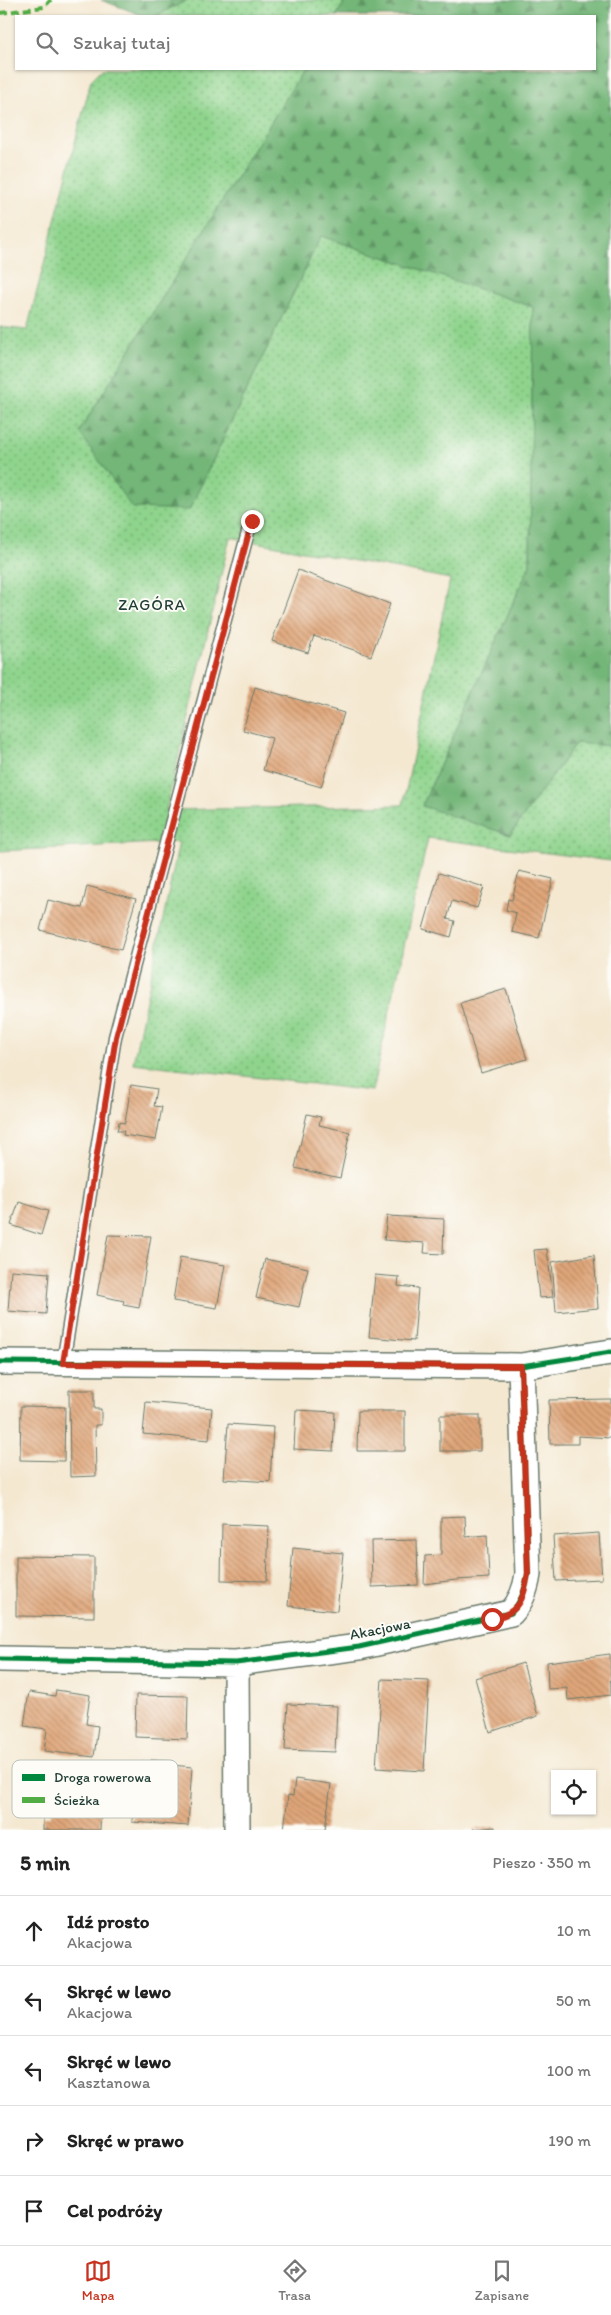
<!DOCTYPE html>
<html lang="pl">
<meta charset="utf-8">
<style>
body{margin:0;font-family:Itim,sans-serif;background:#f6f6f6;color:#222}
.controls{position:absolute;right:15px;bottom:15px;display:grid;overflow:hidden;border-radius:0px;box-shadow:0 1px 4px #0004}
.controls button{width:45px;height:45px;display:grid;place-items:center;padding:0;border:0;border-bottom:1px solid #e0e0e0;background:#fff;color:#222;font:25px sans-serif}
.stop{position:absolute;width:15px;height:15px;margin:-11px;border:4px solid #c8321e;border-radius:50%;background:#fff}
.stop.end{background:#c8321e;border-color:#fff;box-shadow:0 1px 5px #0008}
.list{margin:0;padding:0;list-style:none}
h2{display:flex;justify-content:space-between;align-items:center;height:65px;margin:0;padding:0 20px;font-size:21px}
h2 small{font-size:16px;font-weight:400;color:#767676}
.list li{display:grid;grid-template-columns:32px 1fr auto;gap:15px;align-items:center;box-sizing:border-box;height:70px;padding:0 20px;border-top:1px solid #e0e0e0}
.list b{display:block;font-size:19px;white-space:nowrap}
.list p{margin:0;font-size:16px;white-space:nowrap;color:#767676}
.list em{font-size:16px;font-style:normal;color:#767676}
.icon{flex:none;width:28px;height:28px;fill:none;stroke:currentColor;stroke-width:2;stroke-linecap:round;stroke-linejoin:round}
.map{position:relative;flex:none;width:611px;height:1830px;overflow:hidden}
.search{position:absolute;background:#fff;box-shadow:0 1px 4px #0004;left:15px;right:15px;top:15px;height:55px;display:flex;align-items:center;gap:12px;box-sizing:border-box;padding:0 18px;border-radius:0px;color:#767676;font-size:19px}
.sheet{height:415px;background:#fff}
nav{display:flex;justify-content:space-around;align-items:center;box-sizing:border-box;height:70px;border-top:1px solid #e0e0e0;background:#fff;font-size:14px;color:#767676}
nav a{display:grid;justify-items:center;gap:2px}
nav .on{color:#c8321e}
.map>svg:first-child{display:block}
.grass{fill:url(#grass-dots);stroke:#578860;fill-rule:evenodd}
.forest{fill:url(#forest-firs);stroke:#497a56}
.building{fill:url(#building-back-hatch)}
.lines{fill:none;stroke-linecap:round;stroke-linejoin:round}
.lane-casing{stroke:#6a796b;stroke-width:15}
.street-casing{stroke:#6a796b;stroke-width:28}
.lane{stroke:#fff;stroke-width:12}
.street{stroke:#fff;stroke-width:25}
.quiet{stroke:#52ad45;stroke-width:4;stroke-dasharray:8 4;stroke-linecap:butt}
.cycleway-casing{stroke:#fdfcf7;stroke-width:8}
.cycleway{stroke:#00873e;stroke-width:5}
.route{stroke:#c8321e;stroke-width:6}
.labels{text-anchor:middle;stroke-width:4;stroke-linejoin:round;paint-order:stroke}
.street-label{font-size:15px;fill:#1f3d34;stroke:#fdfcf7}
.neighbourhood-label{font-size:16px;letter-spacing:1px;fill:#1f3d34;stroke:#fdfcf7}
.key{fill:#fdfcf7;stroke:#bac3bc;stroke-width:1}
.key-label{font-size:14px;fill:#1f3d34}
</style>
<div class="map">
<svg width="611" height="1830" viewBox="0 0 611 1830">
<defs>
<pattern id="grass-dots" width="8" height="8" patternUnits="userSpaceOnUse" patternTransform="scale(1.25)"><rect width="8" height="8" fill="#8fd48d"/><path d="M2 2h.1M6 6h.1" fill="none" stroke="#74ad74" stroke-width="1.8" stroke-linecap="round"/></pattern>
<pattern id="forest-firs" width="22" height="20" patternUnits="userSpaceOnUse" patternTransform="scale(1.25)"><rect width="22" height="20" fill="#73b678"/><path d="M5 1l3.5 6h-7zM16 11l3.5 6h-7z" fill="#5e9563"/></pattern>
<pattern id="building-back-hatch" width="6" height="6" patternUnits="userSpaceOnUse" patternTransform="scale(1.25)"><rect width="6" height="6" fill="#e0a679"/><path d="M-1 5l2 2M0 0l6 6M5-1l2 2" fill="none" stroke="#b58864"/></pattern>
</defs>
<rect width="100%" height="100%" fill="#fdfcf7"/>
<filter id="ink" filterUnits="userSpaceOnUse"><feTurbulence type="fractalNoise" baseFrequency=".02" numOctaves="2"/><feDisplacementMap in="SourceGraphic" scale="10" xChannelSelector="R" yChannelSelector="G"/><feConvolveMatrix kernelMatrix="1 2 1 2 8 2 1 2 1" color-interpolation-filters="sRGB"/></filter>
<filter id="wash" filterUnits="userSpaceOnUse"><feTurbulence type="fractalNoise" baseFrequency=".0096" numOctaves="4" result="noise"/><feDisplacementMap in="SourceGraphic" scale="20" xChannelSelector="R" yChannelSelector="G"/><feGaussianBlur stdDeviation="1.12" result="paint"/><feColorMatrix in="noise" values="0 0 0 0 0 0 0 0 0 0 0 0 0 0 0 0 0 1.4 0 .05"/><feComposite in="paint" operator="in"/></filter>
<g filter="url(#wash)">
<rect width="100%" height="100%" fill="#f4e8d1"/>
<path class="grass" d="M 187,0 L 346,0 L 336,16 L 156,16 Z
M 102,69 L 304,69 L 79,432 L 189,510 L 321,236 L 533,307 L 530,565 L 422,806 L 510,835 L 576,743 L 611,746 L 611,861 L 428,838 L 372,1091 L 133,1063 L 179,842 L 0,851 L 0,327 L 27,330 L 91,80 ZM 230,537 L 450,579 L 403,805 L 166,810 Z"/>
<path class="forest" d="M 101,0 L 187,0 L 156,16 L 144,16 Z
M 346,0 L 611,0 L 611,746 L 576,743 L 510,835 L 422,806 L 530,565 L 533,307 L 321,236 L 189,510 L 132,508 L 79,432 L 304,69 L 595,69 L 595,16 L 336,16 Z"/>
<g id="blocks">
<path class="building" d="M 298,570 L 390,604 L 371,656 L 314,636 L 308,653 L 272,641 Z
M 255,687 L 344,713 L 321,787 L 263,770 L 272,738 L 243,730 Z
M 519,871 L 553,879 L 539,938 L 512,932 L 516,913 L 506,910 L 508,899 L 512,900 Z
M 439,873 L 484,887 L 477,908 L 452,901 L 447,919 L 455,921 L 451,937 L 423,929 Z
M 87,886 L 136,899 L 121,950 L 40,930 L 48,900 L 82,908 Z
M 506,989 L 527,1059 L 481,1073 L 460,1003 Z
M 131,1085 L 157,1089 L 154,1106 L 162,1107 L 156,1140 L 123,1135 L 124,1131 L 117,1131 L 119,1122 L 125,1123 Z
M 307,1114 L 321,1117 L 319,1125 L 350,1132 L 340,1178 L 295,1168 Z
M 19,1202 L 48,1211 L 41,1235 L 11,1225 Z
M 387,1216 L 444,1219 L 443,1254 L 424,1253 L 425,1243 L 384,1240 Z
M 108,1235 L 151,1236 L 139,1308 L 123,1305 L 124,1301 L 97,1295 Z
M 547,1249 L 553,1297 L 539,1298 L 534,1250 Z
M 594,1255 L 598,1308 L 556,1312 L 552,1262 Z
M 180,1257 L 225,1265 L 217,1308 L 173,1301 Z
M 265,1259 L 308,1268 L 299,1307 L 256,1298 Z
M 11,1270 L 49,1273 L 46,1314 L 8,1311 Z
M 375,1275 L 399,1277 L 398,1286 L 418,1288 L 414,1341 L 369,1337 Z
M 69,1390 L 94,1390 L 94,1409 L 101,1409 L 101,1425 L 95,1425 L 96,1476 L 70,1477 Z
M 611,1399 L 611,1438 L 578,1436 L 578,1444 L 550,1444 L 549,1400 Z
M 146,1402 L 212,1408 L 209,1440 L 143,1434 Z
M 21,1406 L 65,1407 L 64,1461 L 20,1460 Z
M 296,1410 L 335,1412 L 333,1451 L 294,1449 Z
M 358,1411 L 405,1411 L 405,1451 L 357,1451 Z
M 440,1415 L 480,1415 L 480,1451 L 440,1451 Z
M 228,1424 L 273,1427 L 270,1482 L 224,1479 Z
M 465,1516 L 466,1537 L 487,1535 L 489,1578 L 456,1580 L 424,1584 L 425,1556 L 441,1555 L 441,1517 Z
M 222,1524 L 269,1526 L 267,1581 L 221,1580 Z
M 599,1533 L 602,1579 L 556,1581 L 553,1536 Z
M 417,1540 L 418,1585 L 372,1587 L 371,1541 Z
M 293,1548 L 343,1553 L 337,1611 L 288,1606 Z
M 16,1556 L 94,1557 L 94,1617 L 16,1616 Z
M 610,1654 L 611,1695 L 568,1700 L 567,1688 L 548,1689 L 547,1662 Z
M 523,1663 L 538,1716 L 490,1732 L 475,1678 Z
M 382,1679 L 429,1681 L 424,1771 L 376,1768 Z
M 56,1690 L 90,1695 L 86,1724 L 98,1726 L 94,1757 L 44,1751 L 47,1729 L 24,1726 L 29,1692 L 55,1696 Z
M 136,1695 L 188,1696 L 187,1739 L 135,1737 Z
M 288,1704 L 337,1706 L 335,1752 L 285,1750 Z
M 151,1760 L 172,1761 L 172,1765 L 192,1767 L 188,1826 L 132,1822 L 135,1763 L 150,1764 Z
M 295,1779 L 331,1784 L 325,1830 L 284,1830 L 288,1795 L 293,1796 Z
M 51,1800 L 101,1801 L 100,1830 L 43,1830 L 43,1816 L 51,1816 Z
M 495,1827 L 495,1830 L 474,1830 L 473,1829 Z"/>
</g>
</g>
<g filter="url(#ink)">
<use href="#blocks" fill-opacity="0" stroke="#6a796b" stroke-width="1"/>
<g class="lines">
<g class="lane-casing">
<path id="lane" d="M 63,1363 L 115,1037 L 251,521"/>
</g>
<g class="street-casing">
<path id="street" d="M 0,1362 L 521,1366 L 611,1352
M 0,1659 L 236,1663 L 359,1647 L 511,1613 C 521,1602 526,1589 528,1574 L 521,1366
M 236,1663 L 237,1830"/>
</g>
<use href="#lane" class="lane"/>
<use href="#street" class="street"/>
<path class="quiet" d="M 0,13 L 44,7 L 51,0"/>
<g class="cycleway-casing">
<path id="cycleway" d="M 0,1362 L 521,1366 L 611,1352
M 0,1659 L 236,1663 L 359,1647 L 511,1613 C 521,1602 526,1589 528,1574 L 521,1366"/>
</g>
<use href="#cycleway" class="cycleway"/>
</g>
</g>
<g class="lines" filter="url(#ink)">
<path class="route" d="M 252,521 L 116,1037 L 63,1363 L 521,1366 L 528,1574 C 524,1600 519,1613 492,1619"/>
</g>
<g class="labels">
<g class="street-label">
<text transform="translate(380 1629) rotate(-11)" y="5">Akacjowa</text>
</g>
<g class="neighbourhood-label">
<text x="152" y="610">ZAGÓRA</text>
</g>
</g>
<rect x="12" y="1760" width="166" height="58" rx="8" class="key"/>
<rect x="22" y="1774" width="23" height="7" fill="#00873e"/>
<rect x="22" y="1797" width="23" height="6" fill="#52ad45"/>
<g class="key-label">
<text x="54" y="1782">Droga rowerowa</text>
<text x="54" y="1805">Ścieżka</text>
</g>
</svg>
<div class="controls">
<button><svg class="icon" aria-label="locate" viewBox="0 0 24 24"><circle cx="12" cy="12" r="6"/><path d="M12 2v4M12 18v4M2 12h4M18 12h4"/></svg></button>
</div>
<div class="stop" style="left:492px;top:1619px"></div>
<div class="stop end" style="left:252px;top:521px"></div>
<div class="search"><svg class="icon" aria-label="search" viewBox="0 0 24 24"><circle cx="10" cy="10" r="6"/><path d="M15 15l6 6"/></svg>Szukaj tutaj</div>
</div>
<section class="sheet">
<h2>5 min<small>Pieszo · 350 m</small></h2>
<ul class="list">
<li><svg class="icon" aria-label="ahead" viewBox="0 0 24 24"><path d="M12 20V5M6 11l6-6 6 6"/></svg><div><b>Idź prosto</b><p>Akacjowa</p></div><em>10 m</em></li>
<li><svg class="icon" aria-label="left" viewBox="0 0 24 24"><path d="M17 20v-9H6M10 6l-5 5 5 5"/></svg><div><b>Skręć w lewo</b><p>Akacjowa</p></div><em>50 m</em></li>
<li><svg class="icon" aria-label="left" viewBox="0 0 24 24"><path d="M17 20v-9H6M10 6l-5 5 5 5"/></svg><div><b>Skręć w lewo</b><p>Kasztanowa</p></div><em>100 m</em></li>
<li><svg class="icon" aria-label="right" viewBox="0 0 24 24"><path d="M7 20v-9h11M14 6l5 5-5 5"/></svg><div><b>Skręć w prawo</b></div><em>190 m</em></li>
<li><svg class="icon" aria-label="arrive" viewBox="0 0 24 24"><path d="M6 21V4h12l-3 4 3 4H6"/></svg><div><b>Cel podróży</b></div></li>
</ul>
</section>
<nav>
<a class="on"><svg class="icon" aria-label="map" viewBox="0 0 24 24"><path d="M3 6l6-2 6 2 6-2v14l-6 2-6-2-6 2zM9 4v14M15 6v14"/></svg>Mapa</a>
<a><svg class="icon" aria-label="directions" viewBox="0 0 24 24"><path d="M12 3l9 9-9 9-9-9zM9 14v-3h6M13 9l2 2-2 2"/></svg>Trasa</a>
<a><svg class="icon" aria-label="saved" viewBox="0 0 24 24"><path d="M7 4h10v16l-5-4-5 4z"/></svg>Zapisane</a>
</nav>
